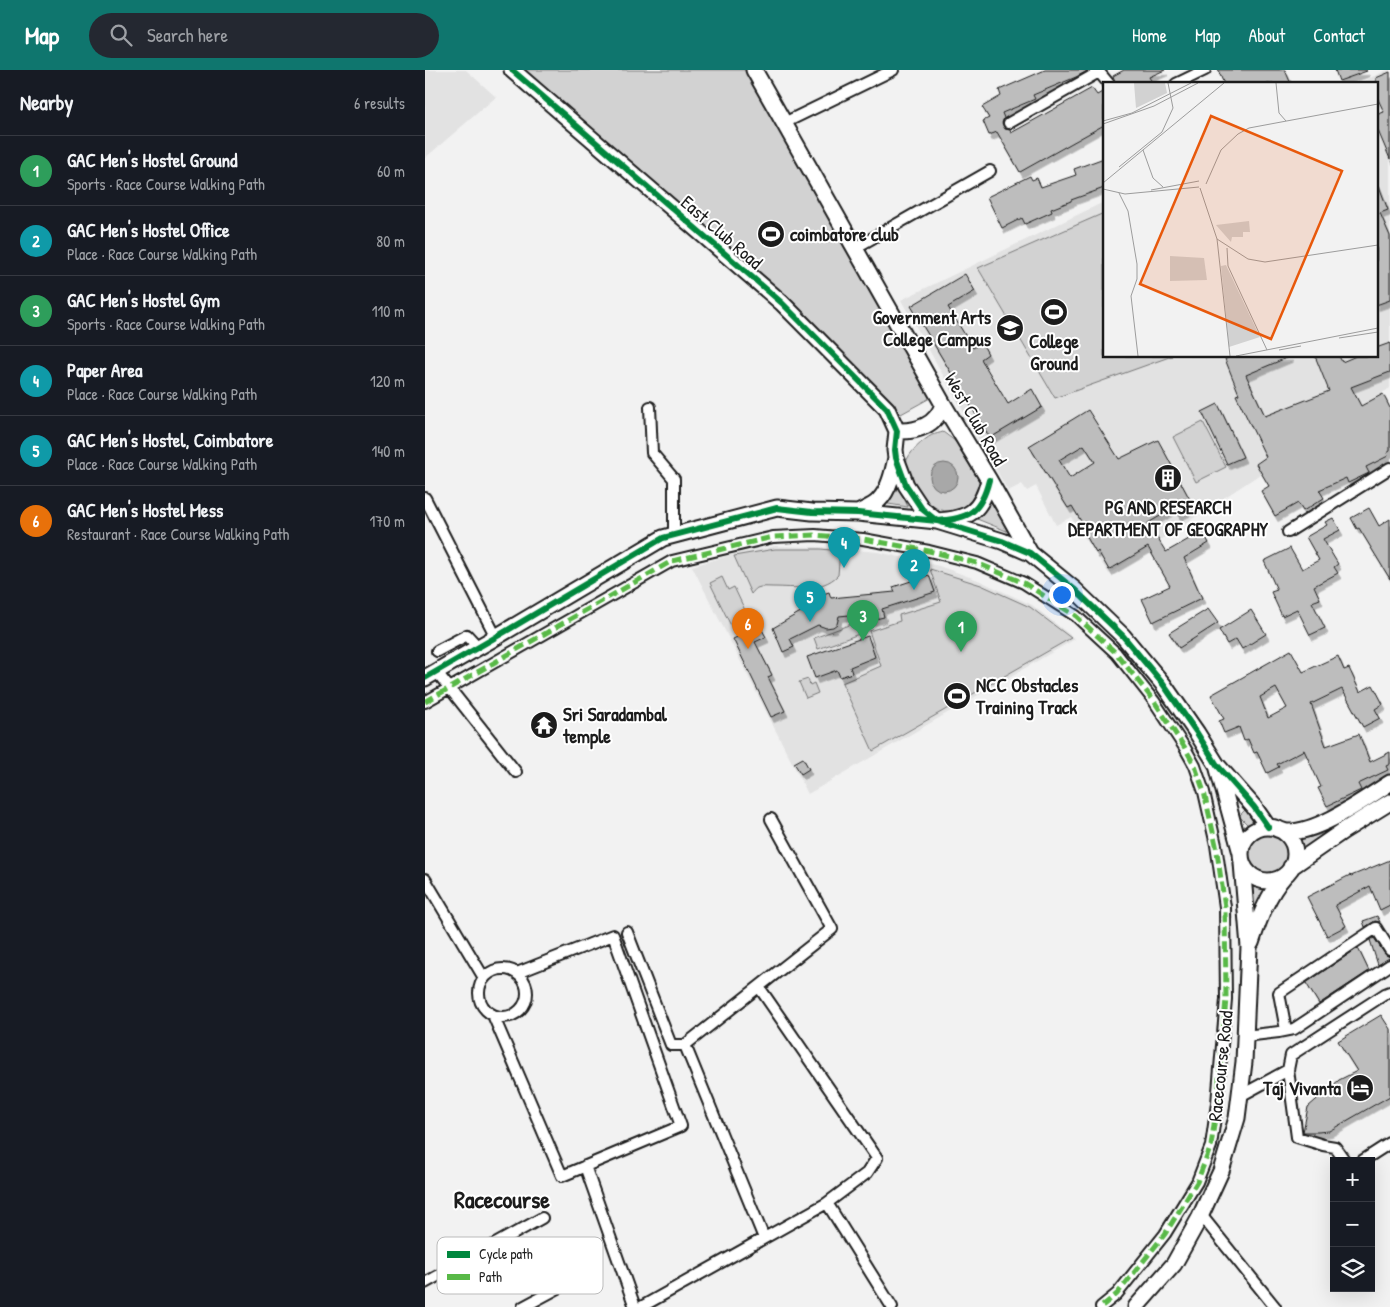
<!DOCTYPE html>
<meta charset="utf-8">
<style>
body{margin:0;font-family:"Patrick Hand",sans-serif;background:#242831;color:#f1f3f6}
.controls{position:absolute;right:15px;bottom:15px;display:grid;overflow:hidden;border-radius:0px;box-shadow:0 5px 20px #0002}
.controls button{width:45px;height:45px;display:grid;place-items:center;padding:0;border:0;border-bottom:1px solid #363941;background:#171b24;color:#f1f3f6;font:25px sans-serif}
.you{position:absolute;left:636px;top:524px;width:18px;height:18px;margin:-12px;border:4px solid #fff;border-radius:50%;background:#1a73e8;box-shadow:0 0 0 8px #1a73e833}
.badge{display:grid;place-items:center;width:32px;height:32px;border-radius:50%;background:#0f766e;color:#fff;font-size:16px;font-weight:700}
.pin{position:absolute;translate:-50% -41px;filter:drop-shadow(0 1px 2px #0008)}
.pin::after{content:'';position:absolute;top:26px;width:18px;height:15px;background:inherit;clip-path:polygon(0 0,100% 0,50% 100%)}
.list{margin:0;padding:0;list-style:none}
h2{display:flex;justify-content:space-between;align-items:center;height:65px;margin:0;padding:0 20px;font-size:21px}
h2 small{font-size:16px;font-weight:400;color:#9ea1a6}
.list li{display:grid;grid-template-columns:32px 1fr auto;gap:15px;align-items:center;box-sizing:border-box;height:70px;padding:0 20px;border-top:1px solid #363941}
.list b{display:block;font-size:19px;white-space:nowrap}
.list p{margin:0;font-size:16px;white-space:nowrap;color:#9ea1a6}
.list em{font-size:16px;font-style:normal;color:#9ea1a6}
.icon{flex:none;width:28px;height:28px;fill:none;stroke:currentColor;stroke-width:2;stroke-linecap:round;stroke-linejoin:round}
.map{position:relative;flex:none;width:965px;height:1237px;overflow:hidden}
header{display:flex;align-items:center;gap:30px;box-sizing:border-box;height:70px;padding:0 25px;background:#0f766e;color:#fff}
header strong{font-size:24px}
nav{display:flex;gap:28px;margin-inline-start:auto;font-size:18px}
.search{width:350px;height:45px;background:#242831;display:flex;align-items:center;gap:12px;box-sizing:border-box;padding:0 18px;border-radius:28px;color:#9ea1a6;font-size:19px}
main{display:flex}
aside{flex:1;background:#171b24}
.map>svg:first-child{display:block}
.built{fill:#e2e2e2}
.green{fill:#d2d2d2;stroke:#777}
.water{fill:#a8a8a8;stroke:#707070}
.building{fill:#bdbdbd;stroke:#1c1c1c;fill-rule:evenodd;filter:url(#shadow)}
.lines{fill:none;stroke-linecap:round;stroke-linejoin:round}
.street-casing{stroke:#1c1c1c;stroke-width:14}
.secondary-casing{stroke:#1c1c1c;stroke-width:19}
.street{stroke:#fff;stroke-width:10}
.secondary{stroke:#fff;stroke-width:15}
.quiet{stroke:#58b947;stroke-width:5;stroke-dasharray:10 5;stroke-linecap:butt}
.cycleway-casing{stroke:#fff;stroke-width:9}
.cycleway{stroke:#00873e;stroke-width:6}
.labels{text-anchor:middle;stroke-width:4;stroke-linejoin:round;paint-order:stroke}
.street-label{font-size:19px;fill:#1c1c1c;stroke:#fff}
.poi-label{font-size:19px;font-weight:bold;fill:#1c1c1c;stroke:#fff;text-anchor:start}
.district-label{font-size:24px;font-weight:bold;fill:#1c1c1c;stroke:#fff}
.inset-road{fill:none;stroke:#9c9c9c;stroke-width:1}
.view{fill:#e8590c;fill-opacity:0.15;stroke:#e8590c;stroke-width:2.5}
.inset-edge{fill:none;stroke:#1c1c1c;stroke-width:2.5}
.key{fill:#fff;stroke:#bbb;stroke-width:1}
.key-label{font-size:14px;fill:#1c1c1c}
</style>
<header>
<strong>Map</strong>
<div class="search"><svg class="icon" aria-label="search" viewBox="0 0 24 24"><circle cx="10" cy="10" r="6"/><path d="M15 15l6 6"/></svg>Search here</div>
<nav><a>Home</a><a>Map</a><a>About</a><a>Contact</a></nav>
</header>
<main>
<aside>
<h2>Nearby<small>6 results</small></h2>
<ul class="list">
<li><span class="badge" style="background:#2e9e5b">1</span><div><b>GAC Men's Hostel Ground</b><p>Sports · Race Course Walking Path</p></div><em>60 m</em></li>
<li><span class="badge" style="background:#0f9aa8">2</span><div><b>GAC Men's Hostel Office</b><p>Place · Race Course Walking Path</p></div><em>80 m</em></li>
<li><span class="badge" style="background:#2e9e5b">3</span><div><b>GAC Men's Hostel Gym</b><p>Sports · Race Course Walking Path</p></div><em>110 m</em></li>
<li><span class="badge" style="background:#0f9aa8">4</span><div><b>Paper Area</b><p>Place · Race Course Walking Path</p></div><em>120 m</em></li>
<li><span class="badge" style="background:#0f9aa8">5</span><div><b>GAC Men's Hostel, Coimbatore</b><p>Place · Race Course Walking Path</p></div><em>140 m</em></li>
<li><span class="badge" style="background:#e8710a">6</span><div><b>GAC Men's Hostel Mess</b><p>Restaurant · Race Course Walking Path</p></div><em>170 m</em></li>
</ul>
</aside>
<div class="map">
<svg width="965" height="1237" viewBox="0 0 965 1237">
<defs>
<filter id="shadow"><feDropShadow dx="3" dy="5.5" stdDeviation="0" flood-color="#0004"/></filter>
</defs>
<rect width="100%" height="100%" fill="#f2f2f2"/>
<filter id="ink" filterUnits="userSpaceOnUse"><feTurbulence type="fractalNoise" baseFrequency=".02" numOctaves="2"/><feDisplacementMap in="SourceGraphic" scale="10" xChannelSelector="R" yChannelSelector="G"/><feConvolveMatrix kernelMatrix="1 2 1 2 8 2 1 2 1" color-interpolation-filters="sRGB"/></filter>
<g filter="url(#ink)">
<path class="built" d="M 0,0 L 41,0 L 71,27 L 0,88 Z
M 962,0 L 965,0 L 965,318 L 684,504 L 646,447 L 631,455 L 611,416 L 602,421 L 597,414 L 583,421 L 476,230 L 679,132 L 679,286 L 951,286 L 951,14 L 932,14 Z
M 350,476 L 396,477 L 453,482 L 514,496 L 553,510 L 607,535 L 650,569 L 383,724 L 267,496 L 310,484 Z"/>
<path class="green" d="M 95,0 L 326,0 L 505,328 L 476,344 Z
M 679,143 L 679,286 L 747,286 L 630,328 L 553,198 Z
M 778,352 L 801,397 L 771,412 L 748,367 Z
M 518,362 L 530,371 L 557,416 C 554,420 552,425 549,429 C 547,432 543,434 540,436 C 517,450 497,432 488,412 C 485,406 481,400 481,393 C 482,384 499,369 507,365 C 510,364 515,363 518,362 Z
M 472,412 L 483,437 L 463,434 Z
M 567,433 L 584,462 L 552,449 Z
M 350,479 L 396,479 L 415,481 L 413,505 C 397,522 369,517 348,517 C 343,517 336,516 332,518 C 330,519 328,522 326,524 L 309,486 Z
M 505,499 L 556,515 L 605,537 L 646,568 L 448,681 L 417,613 L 456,596 L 444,561 L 475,551 L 474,545 L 516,532 Z
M 297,507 L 303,520 L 309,517 L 327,555 L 310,564 L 285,513 Z
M 429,553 L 434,564 L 393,579 L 389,568 Z
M 383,609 L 385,615 L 389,613 L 393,623 L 381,628 L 374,612 Z
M 820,740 L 834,753 L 827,759 L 814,746 Z
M 915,759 L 876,784 L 872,778 L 872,771 Z
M821 784a22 22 0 1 1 44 0a22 22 0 1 1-44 0Z
M 836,814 L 844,818 L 827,863 L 826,815 Z"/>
<path class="water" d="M505 407a14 14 0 1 1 28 0a14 14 0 1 1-28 0Z"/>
<path class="building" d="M 620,0 L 664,0 L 651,7 L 608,25 L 610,29 L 577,43 L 579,48 L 577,53 L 580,59 L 585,60 L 586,63 L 667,18 L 672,25 L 679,21 L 679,55 L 595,102 L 572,62 L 564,65 L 558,51 L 564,48 L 557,37 L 576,26 L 574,20 Z
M 699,0 L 740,0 L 724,7 L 728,14 L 691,14 L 688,6 Z
M 793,0 L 860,0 L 866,14 L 799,14 Z
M 910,0 L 941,0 L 942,1 L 914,11 Z
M 965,2 L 965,89 L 951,56 L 951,45 L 959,42 L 951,25 L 951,8 Z
M 679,88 L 679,118 L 646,130 L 646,131 L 626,139 L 627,142 L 600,154 L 597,148 L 577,158 L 562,127 L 605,106 L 607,110 L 612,108 L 616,117 L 651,105 L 649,99 Z
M 952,111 L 963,140 L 955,143 L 965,166 L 965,230 L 951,235 Z
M 540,204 L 550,221 L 523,237 L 548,278 L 557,273 L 563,284 L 556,289 L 583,334 L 607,319 L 617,337 L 565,368 L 486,236 Z
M 965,273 L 965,302 L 926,317 L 936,336 L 958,324 L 965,338 L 965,381 L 962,383 L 963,386 L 941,397 L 944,403 L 923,413 L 921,408 L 894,420 L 899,428 L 878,441 L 873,433 L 850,446 L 836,421 L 844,416 L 831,394 L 841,387 L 811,325 L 814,324 L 800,289 L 807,286 L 866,286 L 821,305 L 840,346 L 904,321 L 890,286 L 914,286 L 917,292 L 931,286 L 951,286 L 951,278 Z
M 793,334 L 818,387 L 802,394 L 777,342 Z
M 663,340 L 694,389 L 733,370 L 769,437 L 753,445 L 749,438 L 723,453 L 741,482 L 764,469 L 762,465 L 775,457 L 784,473 L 759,488 L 777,528 L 728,552 L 717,529 L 745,516 L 723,477 L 684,500 L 673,481 L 671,483 L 660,464 L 663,463 L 647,436 L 643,438 L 604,376 ZM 659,375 L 670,392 L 645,408 L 634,390 Z
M 944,438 L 954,456 L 965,449 L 965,509 L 934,458 L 932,459 L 926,448 Z
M 908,448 L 915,460 L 898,469 L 913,494 L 909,497 L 913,503 L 889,516 L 895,529 L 887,532 L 900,558 L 885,565 L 872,539 L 857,546 L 846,522 L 852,520 L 839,491 L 865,478 L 877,499 L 894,490 L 881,467 L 902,455 L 900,452 Z
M 504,505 L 510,522 L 457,539 L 459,547 L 446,550 L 445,543 L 414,546 L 412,554 L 408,557 L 401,558 L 393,555 L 365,569 L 369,577 L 358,582 L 348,558 L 391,533 L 389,527 L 404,522 L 406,528 L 470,522 L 468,517 Z
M 783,539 L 793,553 L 754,578 L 744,563 Z
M 826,540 L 841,564 L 817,579 L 811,569 L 802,574 L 794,560 Z
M 335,556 L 341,567 L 330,572 L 347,605 L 343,607 L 360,641 L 346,647 L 308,569 Z
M 443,566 L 450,587 L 425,597 L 427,603 L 415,607 L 412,600 L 390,608 L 382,587 Z
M 866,580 L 878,602 L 913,586 L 919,600 L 924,598 L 935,622 L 948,615 L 958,634 L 950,639 L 955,648 L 938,657 L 917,619 L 886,634 L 901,676 L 934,664 L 945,692 L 965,682 L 965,694 L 961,696 L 963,700 L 933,714 L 936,720 L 902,736 L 893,718 L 896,717 L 879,680 L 852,694 L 854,697 L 842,703 L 832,682 L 829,683 L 823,669 L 819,671 L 814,657 L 799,663 L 794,651 L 799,649 L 786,625 ZM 851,618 L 862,638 L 843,648 L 835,627 Z
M 378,688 L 384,699 L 376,704 L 369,693 Z
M 965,790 L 965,835 L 955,840 L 945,816 L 910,835 L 921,856 L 902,866 L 882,827 L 925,805 L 926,806 Z
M 952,846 L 955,852 L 950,851 L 940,857 L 938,851 Z
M 949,868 L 960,884 L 965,887 L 965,888 L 953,895 L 945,870 Z
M 933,878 L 944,901 L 894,934 L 881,913 Z
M 956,945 L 965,959 L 965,1026 L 904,1061 L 893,1062 L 878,1062 L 883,1037 L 914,1010 L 932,1001 L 913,971 Z"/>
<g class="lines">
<g class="street-casing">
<path id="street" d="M 751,14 L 780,0
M 359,53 L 468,0
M 584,53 L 674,2 L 684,14
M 430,178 L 565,101
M 225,337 L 227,383 L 249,409 L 249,465
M 0,428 L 71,567
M 863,462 L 965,398
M 12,581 L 42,565 L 53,577
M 11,601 L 91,702
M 0,632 L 247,491 L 348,467 L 390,465 L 438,469 L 504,481 L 552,493 L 599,513 L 651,546 L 691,583 L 729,631 L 760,678 L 770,696 L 779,722 L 791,775 L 800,837 L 801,929 L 792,1033 L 786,1076 L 772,1112 L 740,1164 L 692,1224 L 676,1237
M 0,809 L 59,908
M 202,862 L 246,975 L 260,975 L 407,859 L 346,749
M54 923a24 24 0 1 1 48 0a24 24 0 1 1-48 0Z
M 334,917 L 452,1088 L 442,1103 L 402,1133
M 68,945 L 137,1106 L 256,1056 L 188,865 L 92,903
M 861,960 L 854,923 L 951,858 L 965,880
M 820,966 L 854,962 L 869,959 L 965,895
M 260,975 L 339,1168
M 815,1026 L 863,1000
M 920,1091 L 910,1077 L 898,1075 L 872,1067 L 863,1000 L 866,985 L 960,924 L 965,922
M 937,1091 L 965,1073
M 160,1096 L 210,1237
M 776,1145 L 850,1237
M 0,1213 L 117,1148
M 98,1237 L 152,1208
M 216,1237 L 402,1133 L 467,1237"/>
</g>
<g class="secondary-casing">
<path id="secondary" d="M 87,0 L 357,233 L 462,339 L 472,361 L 470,380 L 471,388 L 481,415 L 497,439 L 512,451 C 544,449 556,442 564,410
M 329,0 L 518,334 L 564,410 L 605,483
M 472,361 C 492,362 512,355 518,334
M 433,443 C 440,439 449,436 454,430 C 464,420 468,402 471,388
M 0,608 L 71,567 L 238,468 L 352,438 L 387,442 L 433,443 L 512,451 L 577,471 L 605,483 L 649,519 L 698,566 L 738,614 L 772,663 L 792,695 L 829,737 L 843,757
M 793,699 L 816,783
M816 784a27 27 0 1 1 54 0a27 27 0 1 1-54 0Z
M 852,759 C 856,760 860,762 863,762 C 895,762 938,730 965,713
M 866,797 L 918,761 L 965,732
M 826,873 C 834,849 843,824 860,805
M 711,1237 L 749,1194 L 774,1149 L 796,1101 L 812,1048 L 819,992 L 824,877 L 817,793"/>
</g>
<use href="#street" class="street"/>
<use href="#secondary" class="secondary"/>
<path class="quiet" d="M 0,632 L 247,491 L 348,467 L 390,465 L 438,469 L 504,481 L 552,493 L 599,513 L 651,546 L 691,583 L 729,631 L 760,678 L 770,696 L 779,722 L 791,775 L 800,837 L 801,929 L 792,1033 L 786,1076 L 772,1112 L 740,1164 L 692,1224 L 676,1237"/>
<g class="cycleway-casing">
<path id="cycleway" d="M 87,0 L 357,233 L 462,339 L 472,361 L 470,380 L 471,388 L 481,415 L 497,439 L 512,451 C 544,449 556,442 564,410
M 0,608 L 71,567 L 238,468 L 352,438 L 387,442 L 433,443 L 512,451 L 577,471 L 605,483 L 649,519 L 698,566 L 738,614 L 772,663 L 792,695 L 829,737 L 843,757"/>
</g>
<use href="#cycleway" class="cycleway"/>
</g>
</g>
<defs>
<g id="stadium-disc" transform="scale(1.4375)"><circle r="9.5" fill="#1c1c1c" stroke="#fff"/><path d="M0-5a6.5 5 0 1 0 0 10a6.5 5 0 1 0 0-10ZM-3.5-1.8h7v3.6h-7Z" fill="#fff"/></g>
<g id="university-disc" transform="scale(1.4375)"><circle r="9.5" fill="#1c1c1c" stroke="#fff"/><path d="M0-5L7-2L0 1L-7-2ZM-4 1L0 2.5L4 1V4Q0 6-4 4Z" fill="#fff"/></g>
<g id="building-disc" transform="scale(1.4375)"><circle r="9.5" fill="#1c1c1c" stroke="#fff"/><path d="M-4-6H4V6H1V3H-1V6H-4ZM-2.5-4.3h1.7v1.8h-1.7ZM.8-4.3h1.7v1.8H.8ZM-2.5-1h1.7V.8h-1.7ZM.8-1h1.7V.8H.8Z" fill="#fff"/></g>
<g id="temple-disc" transform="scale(1.4375)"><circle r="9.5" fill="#1c1c1c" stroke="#fff"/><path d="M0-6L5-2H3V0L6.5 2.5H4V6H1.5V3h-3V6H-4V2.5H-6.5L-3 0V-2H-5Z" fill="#fff"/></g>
<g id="hotel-disc" transform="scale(1.4375)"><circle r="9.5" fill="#1c1c1c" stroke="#fff"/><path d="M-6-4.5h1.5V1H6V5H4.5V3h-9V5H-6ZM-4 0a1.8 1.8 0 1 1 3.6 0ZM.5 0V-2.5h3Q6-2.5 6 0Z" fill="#fff"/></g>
</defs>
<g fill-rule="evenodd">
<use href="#stadium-disc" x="346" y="164"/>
<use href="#stadium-disc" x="629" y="242"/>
<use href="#university-disc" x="585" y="258"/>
<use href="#building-disc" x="743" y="408"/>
<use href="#stadium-disc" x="532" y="626"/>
<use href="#temple-disc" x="119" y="655"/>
<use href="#hotel-disc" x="935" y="1018"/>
</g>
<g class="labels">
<g class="street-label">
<text transform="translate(297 162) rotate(41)" y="7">East Club Road</text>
<text transform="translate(551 349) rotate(60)" y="7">West Club Road</text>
<text transform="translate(795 996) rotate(-84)" y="7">Racecourse Road</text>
</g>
<g class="poi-label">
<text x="365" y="171">coimbatore club</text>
<text x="566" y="254" text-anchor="end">Government Arts<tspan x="566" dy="22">College Campus</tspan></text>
<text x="629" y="278" text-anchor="middle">College<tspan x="629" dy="22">Ground</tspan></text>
<text x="743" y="444" text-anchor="middle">PG AND RESEARCH<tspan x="743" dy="22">DEPARTMENT OF GEOGRAPHY</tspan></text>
<text x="551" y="622">NCC Obstacles<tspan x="551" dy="22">Training Track</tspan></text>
<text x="138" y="651">Sri Saradambal<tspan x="138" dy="22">temple</tspan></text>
<text x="916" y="1025" text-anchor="end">Taj Vivanta</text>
</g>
<g class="district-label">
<text x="77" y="1138">Racecourse</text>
</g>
</g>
<g transform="translate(678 12)">
<rect width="275" height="275" fill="#f2f2f2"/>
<path d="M 31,1 L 62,1 L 64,11 L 33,26 ZM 146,139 L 147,150 L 140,150 L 140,155 L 129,155 L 128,160 L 113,143 ZM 67,174 L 101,176 L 104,198 L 67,199 ZM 123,183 L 157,255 L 126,265 L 118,184 Z" fill="#d2d2d2"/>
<path class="inset-road" d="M 173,1 L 176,31 L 183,39M 0,39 L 29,31 L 88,1M 0,42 L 51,24 L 95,1M 40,68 L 50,96 L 60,105M 16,85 L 59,50 L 70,26 L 65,1M 0,101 L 121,1M 103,102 L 118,68 L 135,52 L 146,46 L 275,22M 97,106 L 114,157 L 145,177 L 162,180 L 275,163M 0,107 L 22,112 L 96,105M 48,108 L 96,99M 16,111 L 25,129 L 34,182 L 34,197 L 28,214 L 35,274M 114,157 L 127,274M 124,166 L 125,184 L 164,268M 236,256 L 275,250M 176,268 L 198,264M 133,274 L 275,246"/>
<path class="view" d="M 108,34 L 239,89 L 168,257 L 37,202 Z"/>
<rect width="275" height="275" class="inset-edge"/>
</g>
<rect x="12" y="1167" width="166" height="57" rx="8" class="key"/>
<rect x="22" y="1181" width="23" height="7" fill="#00873e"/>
<rect x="22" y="1204" width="23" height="6" fill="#58b947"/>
<g class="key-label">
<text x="54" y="1189">Cycle path</text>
<text x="54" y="1212">Path</text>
</g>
</svg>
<div class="controls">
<button>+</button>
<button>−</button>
<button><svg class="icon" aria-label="layers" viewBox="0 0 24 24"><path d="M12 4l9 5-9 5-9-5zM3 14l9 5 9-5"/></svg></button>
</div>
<div class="you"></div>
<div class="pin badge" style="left:536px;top:582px;background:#2e9e5b">1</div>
<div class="pin badge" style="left:489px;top:520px;background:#0f9aa8">2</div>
<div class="pin badge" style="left:438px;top:571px;background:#2e9e5b">3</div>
<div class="pin badge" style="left:419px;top:498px;background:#0f9aa8">4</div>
<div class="pin badge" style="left:385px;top:552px;background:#0f9aa8">5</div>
<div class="pin badge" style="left:323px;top:579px;background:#e8710a">6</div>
</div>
</main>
